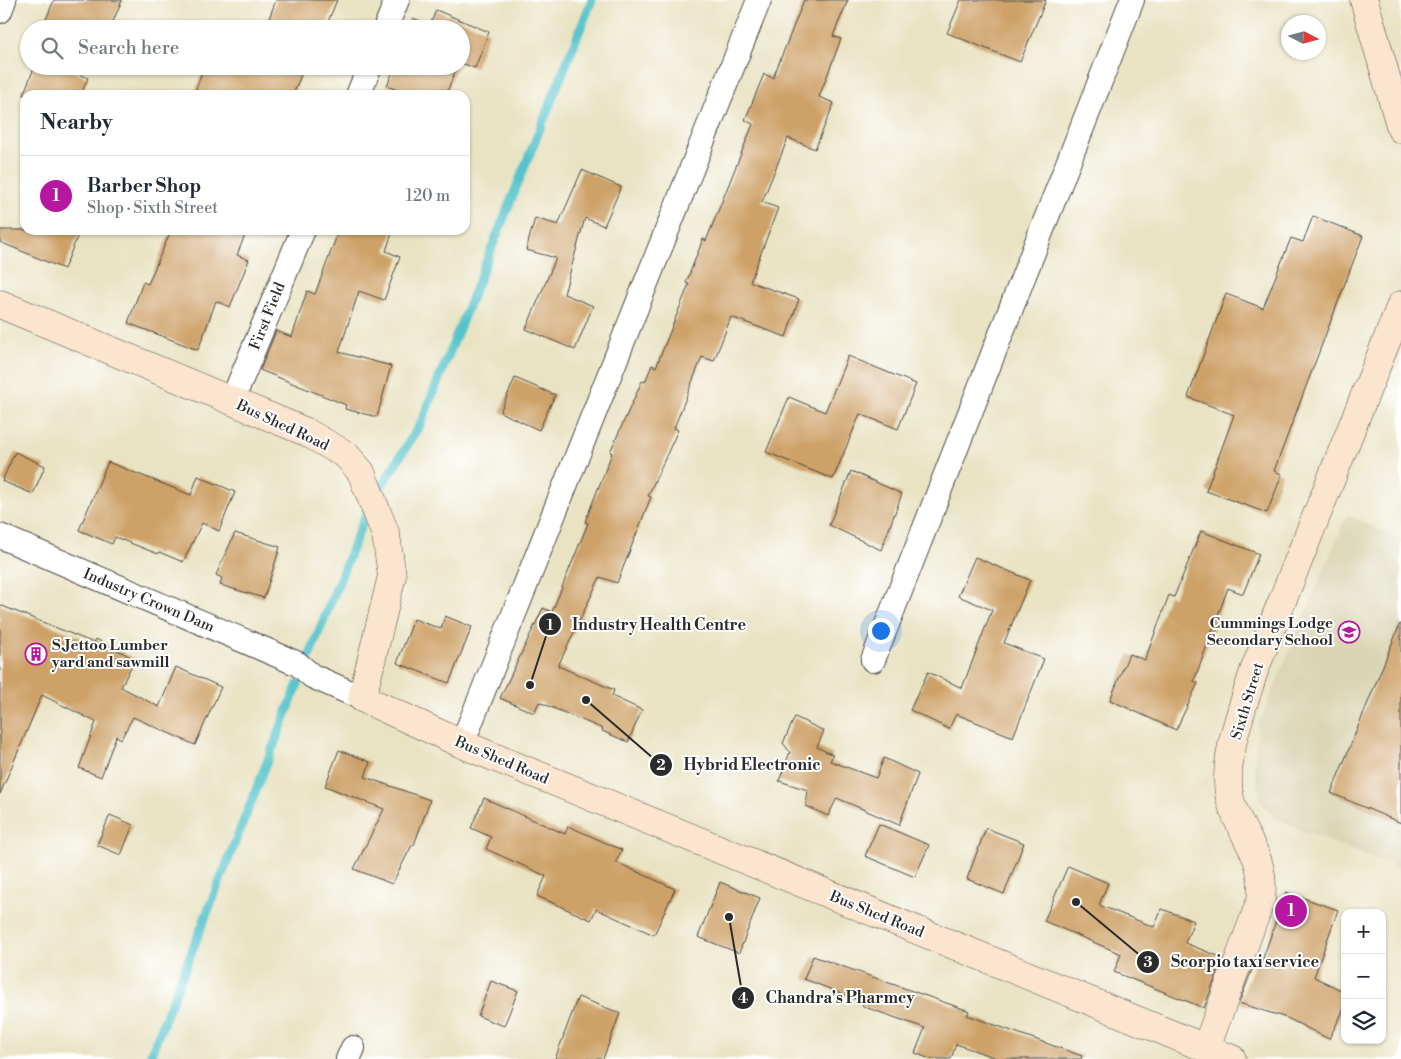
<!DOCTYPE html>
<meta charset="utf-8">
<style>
body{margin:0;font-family:"Libre Bodoni",serif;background:#f2f2f3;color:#1f2937}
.controls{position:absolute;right:15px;bottom:15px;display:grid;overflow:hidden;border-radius:10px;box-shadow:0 1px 4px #0004}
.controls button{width:45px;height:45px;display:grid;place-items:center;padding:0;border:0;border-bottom:1px solid #e0e1e3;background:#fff;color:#1f2937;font:25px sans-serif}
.compass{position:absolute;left:1281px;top:15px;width:45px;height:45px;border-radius:50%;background:#fff;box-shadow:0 1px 4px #0004;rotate:96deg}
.you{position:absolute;left:880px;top:630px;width:18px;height:18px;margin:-12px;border:4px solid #fff;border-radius:50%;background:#1a73e8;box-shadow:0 0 0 8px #1a73e833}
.badge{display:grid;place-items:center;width:32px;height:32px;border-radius:50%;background:#b5179e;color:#fff;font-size:16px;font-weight:700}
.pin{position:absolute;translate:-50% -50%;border:2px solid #fff;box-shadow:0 1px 5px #0006}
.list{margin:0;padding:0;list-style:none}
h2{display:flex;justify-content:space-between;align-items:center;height:65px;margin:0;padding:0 20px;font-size:21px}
h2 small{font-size:16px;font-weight:400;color:#747a83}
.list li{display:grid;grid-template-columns:32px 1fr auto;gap:15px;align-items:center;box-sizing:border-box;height:80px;padding:0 20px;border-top:1px solid #e0e1e3}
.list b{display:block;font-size:19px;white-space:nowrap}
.list p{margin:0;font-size:16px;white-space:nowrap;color:#747a83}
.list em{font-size:16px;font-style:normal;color:#747a83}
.icon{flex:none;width:28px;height:28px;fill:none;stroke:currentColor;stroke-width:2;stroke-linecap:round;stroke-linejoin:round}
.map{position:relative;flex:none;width:1401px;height:1059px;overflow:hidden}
.search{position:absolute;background:#fff;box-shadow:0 1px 4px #0004;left:20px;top:20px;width:450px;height:55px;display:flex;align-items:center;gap:12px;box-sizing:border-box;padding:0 18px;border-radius:28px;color:#747a83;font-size:19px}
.panel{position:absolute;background:#fff;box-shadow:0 1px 4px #0004;left:20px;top:90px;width:450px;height:145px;border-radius:15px}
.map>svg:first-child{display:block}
.built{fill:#dad5b4}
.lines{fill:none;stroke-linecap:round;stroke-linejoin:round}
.stream{stroke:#55c3cb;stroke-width:9}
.building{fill:#cda168}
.street-casing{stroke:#484742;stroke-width:26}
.secondary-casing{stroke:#484742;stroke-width:29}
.street{stroke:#fff;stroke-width:24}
.secondary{stroke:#fbe5cf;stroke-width:28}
.labels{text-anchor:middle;stroke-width:4;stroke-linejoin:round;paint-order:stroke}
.street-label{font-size:15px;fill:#2b2b2b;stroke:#fff}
.poi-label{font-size:15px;font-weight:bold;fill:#2b2b2b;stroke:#fff;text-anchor:end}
.leader{fill:none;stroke:#2b2b2b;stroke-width:2}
.callout-dot{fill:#2b2b2b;stroke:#fff;stroke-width:2}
.mark-label{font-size:15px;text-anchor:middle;font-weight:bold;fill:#fff}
.callout-label{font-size:16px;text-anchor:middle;font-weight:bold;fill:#2b2b2b;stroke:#fff;stroke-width:4;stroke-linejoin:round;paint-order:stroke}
</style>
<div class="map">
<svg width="1401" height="1059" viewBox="0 0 1401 1059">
<rect width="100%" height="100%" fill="#fff"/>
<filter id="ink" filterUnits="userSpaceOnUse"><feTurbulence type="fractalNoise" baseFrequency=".02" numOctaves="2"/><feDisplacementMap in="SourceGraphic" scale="10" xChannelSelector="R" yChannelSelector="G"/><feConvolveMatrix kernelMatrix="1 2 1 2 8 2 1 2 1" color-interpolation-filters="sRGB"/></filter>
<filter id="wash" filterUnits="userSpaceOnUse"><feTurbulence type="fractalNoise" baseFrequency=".0096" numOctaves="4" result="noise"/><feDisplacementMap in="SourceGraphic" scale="20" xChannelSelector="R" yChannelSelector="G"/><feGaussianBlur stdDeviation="1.12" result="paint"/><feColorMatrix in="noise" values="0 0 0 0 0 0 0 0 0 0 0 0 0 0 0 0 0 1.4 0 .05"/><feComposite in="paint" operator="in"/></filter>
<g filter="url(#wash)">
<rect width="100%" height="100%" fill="#e9e3c3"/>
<path class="built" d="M 1347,515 L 1401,539 L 1401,869 L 1274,819 L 1260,799 L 1254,764 L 1258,725 Z"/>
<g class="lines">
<path class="stream" d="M 376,495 L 421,423 L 592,0
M 306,664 L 369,506
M 149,1059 L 298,684"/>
</g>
<g id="blocks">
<path class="building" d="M 54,0 L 122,0 L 110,29 L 42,29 Z
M 276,0 L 337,0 L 325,29 L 265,29 Z
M 804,0 L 848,0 L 833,36 L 841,39 L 819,97 L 834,103 L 815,149 L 788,138 L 762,202 L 778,208 L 750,282 L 799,299 L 786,337 L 731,317 L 714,361 L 702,357 L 674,428 L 678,430 L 648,496 L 651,497 L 617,583 L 600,577 L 558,666 L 614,690 L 612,696 L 642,710 L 628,742 L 602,731 L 603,729 L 539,702 L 534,713 L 500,698 L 543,608 L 552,612 L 588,523 L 585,522 L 612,453 L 610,452 L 642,381 L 645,382 L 652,365 L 656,367 L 689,284 L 686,283 L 703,239 L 706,241 L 753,124 L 745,120 L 764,74 L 773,78 Z
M 961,0 L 1046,0 L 1020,62 L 947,33 Z
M 436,10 L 489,32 L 475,68 L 461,63 L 461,29 L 409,29 L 412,18 L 430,25 Z
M 35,66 L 60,66 L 88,78 L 81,95 L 23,95 Z
M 204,66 L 294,66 L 303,70 L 293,95 L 194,95 Z
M 395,66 L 457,66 L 446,95 L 411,95 L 387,86 Z
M 582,170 L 621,187 L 604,226 L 585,218 L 564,294 L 593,306 L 575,350 L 526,329 L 556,258 L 526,250 L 535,218 L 558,225 Z
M 1313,216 L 1363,236 L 1274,471 L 1282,474 L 1267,513 L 1206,491 L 1234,415 L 1188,397 L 1226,294 L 1263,308 L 1291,238 L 1303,242 Z
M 0,230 L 80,230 L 64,269 L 0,242 Z
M 171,230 L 247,230 L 237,255 L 249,260 L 230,307 L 216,301 L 198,350 L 128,323 L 143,282 L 148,284 Z
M 339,230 L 393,230 L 386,251 L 400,257 L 384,300 L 359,291 L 339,352 L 391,366 L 377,417 L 345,409 L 346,405 L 260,370 L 276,331 L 292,337 L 307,291 L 315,294 Z
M 848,356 L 916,384 L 898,429 L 860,414 L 833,479 L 766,452 L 789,397 L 825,412 Z
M 515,378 L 555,395 L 539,430 L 500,412 Z
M 15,452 L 45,466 L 33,494 L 2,481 Z
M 108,462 L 191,495 L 198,476 L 235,492 L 219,531 L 202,523 L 183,562 L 159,552 L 158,554 L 115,537 L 112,544 L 79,530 Z
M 851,471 L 902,494 L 881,550 L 829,525 Z
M 1201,531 L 1259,554 L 1243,594 L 1228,588 L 1194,681 L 1198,683 L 1176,730 L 1110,700 L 1129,654 L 1145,660 L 1169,595 L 1174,597 Z
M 235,533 L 280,547 L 264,598 L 220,585 L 222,578 L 216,575 Z
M 975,557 L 1030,580 L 1004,643 L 1044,659 L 1013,737 L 956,714 L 949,729 L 910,710 L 928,672 L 962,688 L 992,610 L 958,596 Z
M 0,605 L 94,643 L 96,639 L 135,659 L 121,687 L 159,707 L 176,667 L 221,687 L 195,745 L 133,717 L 121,739 L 116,736 L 101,777 L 79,768 L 96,722 L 42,695 L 0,794 Z
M 445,616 L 472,627 L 449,683 L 397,663 L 414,619 L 441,629 Z
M 1400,624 L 1401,624 L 1401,823 L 1331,793 Z
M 795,717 L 824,731 L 817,747 L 833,755 L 830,761 L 876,778 L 884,758 L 918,774 L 899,825 L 837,798 L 828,816 L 806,806 L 808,790 L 779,781 L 790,752 L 783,743 Z
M 339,750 L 370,762 L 365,777 L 430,800 L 414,845 L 412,845 L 392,884 L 354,869 L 384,809 L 325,786 Z
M 484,798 L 565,834 L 568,826 L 622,850 L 616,862 L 675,889 L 654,935 L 596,909 L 591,920 L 537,896 L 546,876 L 486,849 L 491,837 L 471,828 Z
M 110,815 L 133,825 L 121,855 L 97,845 Z
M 879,824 L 929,845 L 915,877 L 865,856 Z
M 986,828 L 1024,843 L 1004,894 L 967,879 Z
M 1068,866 L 1108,883 L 1099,905 L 1154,927 L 1162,909 L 1194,921 L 1185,943 L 1223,958 L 1204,1008 L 1114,972 L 1121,954 L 1044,921 Z
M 720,882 L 760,898 L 739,953 L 698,937 Z
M 1286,892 L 1338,910 L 1314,977 L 1345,992 L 1345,1007 L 1329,1039 L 1287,1018 L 1239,1003 L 1255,962 L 1261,964 Z
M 813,956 L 969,1011 L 967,1015 L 1082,1056 L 1081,1059 L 999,1059 L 956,1044 L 951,1059 L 930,1059 L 915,1053 L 925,1028 L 862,1006 L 864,1002 L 804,979 Z
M 491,981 L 518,991 L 504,1026 L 478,1016 Z
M 578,997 L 620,1013 L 603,1059 L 555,1059 Z"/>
</g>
</g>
<g filter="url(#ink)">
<use href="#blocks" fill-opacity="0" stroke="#484742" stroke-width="1"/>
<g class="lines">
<g class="street-casing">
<path id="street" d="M 0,11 L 4,0
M 385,29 L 397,0
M 358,95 L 370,66
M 232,401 L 303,230
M 0,536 L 298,664 L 312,676 L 362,698
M 873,660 L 1132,0
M 462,744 L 759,0
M 348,1059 L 353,1048"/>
</g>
<g class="secondary-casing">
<path id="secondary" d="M 1364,0 L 1401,129
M 0,304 L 306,432 L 346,455 L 361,472 L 386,535 L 392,576 L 362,698 L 462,744 L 1232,1059
M 1206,1048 L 1261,900 C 1267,854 1241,839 1230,799 C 1221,762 1243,707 1254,671 L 1401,305"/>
</g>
<use href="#street" class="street"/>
<use href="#secondary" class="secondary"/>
</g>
</g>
<defs>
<g id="school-ring" transform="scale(1.125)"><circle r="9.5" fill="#fff" stroke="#b5179e" stroke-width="1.5"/><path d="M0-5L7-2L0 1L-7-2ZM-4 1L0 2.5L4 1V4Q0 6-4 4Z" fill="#b5179e"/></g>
<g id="building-ring" transform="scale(1.125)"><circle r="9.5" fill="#fff" stroke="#b5179e" stroke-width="1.5"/><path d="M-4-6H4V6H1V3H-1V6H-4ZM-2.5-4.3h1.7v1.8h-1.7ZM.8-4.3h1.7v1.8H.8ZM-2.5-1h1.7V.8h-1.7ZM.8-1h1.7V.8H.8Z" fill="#b5179e"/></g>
</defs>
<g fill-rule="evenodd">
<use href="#school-ring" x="1349" y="632"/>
<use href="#building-ring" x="36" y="654"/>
</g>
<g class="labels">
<g class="street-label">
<text transform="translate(267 316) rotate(-68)" y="5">First Field</text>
<text transform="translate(283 425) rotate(25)" y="5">Bus Shed Road</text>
<text transform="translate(149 600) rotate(23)" y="5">Industry Crown Dam</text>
<text transform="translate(1247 701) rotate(-73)" y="5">Sixth Street</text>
<text transform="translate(502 760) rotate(23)" y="5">Bus Shed Road</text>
<text transform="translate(877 914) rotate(22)" y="5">Bus Shed Road</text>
</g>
<g class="poi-label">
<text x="1333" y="628">Cummings Lodge<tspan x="1333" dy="17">Secondary School</tspan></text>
<text x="52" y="650" text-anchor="start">S.Jettoo Lumber<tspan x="52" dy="17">yard and sawmill</tspan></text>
</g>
</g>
<path class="leader" d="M530 685L550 624M586 700L661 765M1076 902L1148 962M729 917L743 998"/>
<g class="callout-dot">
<circle cx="530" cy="685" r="5"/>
<circle cx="586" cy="700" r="5"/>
<circle cx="1076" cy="902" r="5"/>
<circle cx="729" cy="917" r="5"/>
<circle cx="550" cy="624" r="12"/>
<circle cx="661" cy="765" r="12"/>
<circle cx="1148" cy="962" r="12"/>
<circle cx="743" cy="998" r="12"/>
</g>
<g class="mark-label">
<text x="550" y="630">1</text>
<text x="661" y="770">2</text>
<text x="1148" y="967">3</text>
<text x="743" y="1003">4</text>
</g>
<g class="callout-label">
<text x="659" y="630">Industry Health Centre</text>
<text x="752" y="770">Hybrid Electronic</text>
<text x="1245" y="967">Scorpio taxi service</text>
<text x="840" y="1003">Chandra's Pharmcy</text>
</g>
</svg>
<div class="controls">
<button>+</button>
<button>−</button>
<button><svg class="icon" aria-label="layers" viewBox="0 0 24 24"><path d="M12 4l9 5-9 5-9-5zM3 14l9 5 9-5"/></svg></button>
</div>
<svg class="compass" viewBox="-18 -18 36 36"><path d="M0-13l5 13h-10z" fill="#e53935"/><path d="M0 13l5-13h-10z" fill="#747a83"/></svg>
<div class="you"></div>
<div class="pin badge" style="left:1291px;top:911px">1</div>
<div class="search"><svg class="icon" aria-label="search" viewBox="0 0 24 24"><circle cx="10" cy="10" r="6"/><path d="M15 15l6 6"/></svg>Search here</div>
<section class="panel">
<h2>Nearby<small></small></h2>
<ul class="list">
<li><span class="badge">1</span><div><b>Barber Shop</b><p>Shop · Sixth Street</p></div><em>120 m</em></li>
</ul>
</section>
</div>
